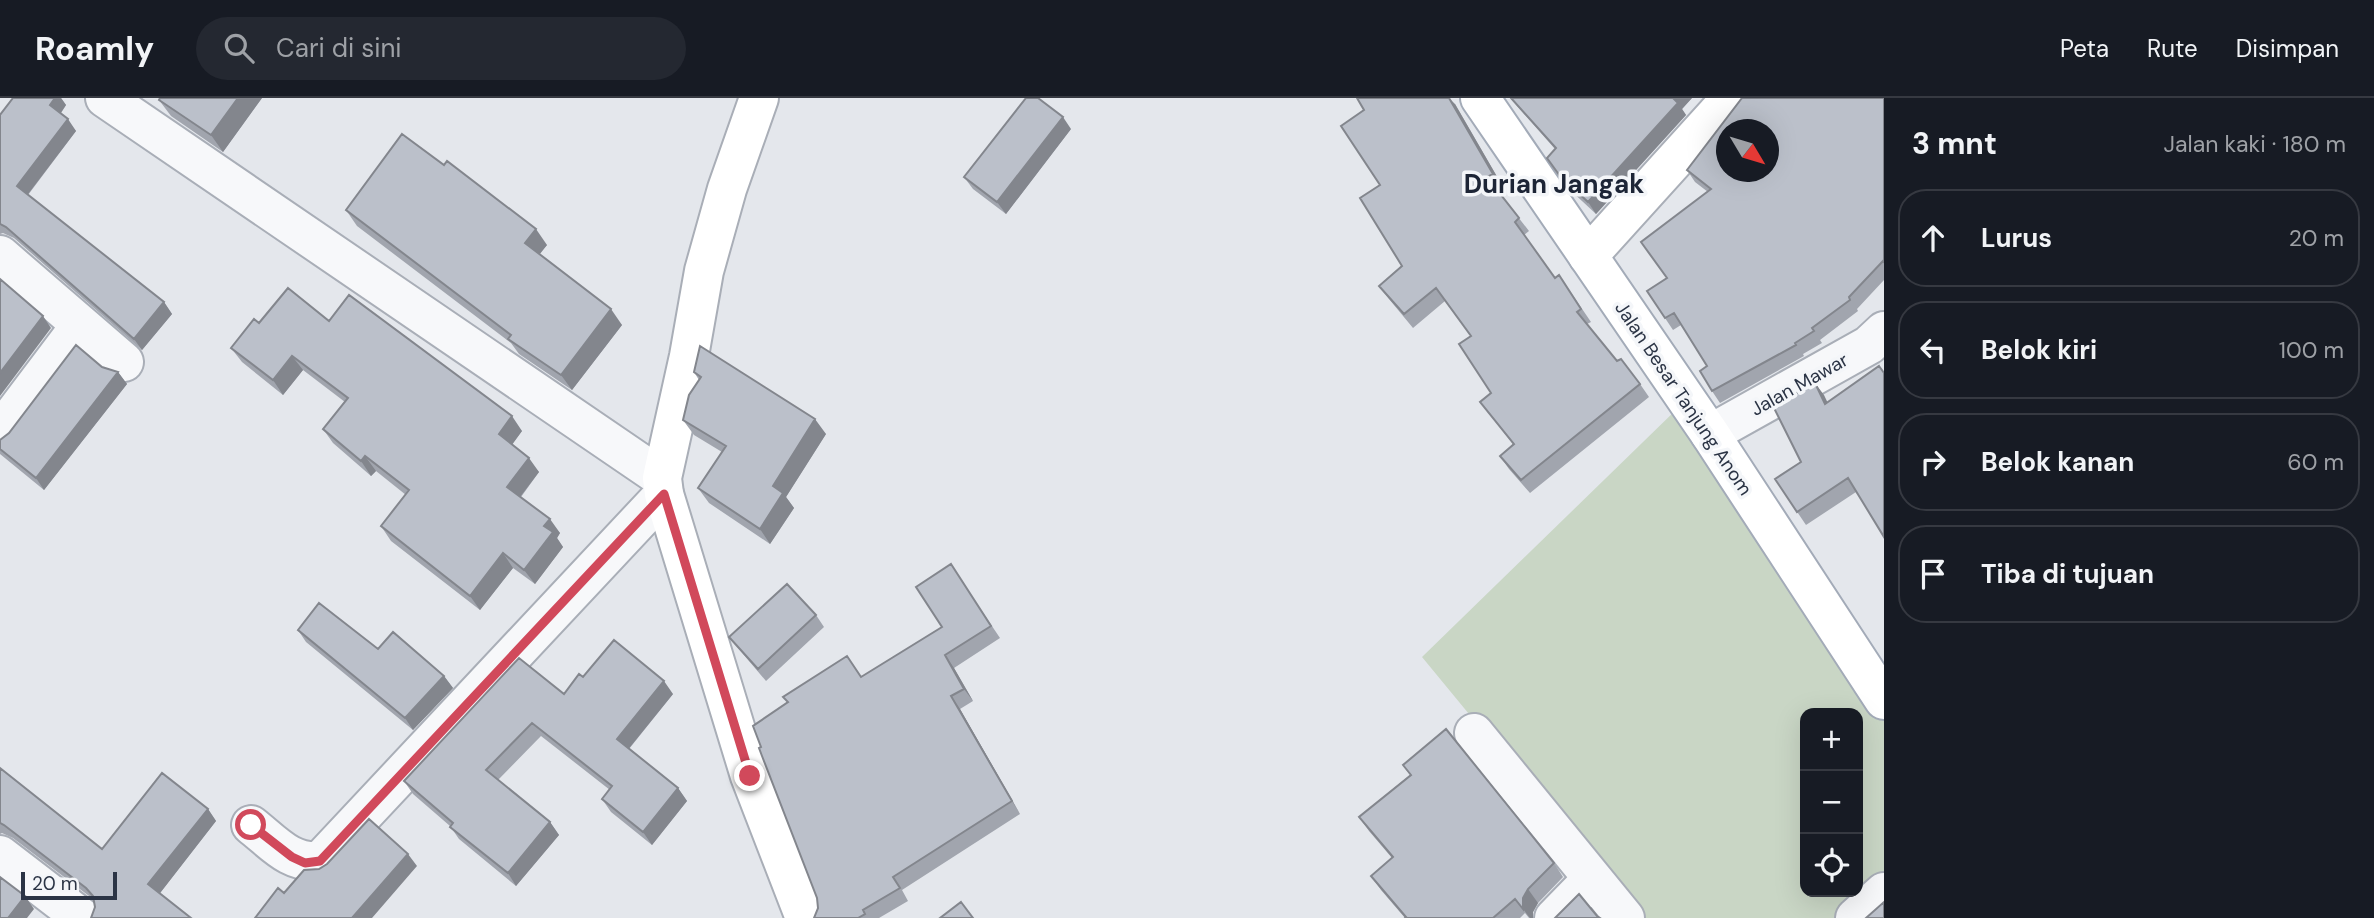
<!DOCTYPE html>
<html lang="id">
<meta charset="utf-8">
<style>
body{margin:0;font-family:"DM Sans",sans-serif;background:#242831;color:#f1f3f6}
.controls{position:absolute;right:21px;bottom:21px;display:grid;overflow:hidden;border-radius:14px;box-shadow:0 7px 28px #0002}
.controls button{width:63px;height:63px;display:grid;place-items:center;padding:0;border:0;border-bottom:2px solid #363941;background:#171b24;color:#f1f3f6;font:35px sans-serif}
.compass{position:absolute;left:1716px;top:21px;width:63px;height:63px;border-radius:50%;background:#171b24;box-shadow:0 7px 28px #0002;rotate:128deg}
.scale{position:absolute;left:21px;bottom:18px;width:96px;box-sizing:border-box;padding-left:7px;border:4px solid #2b3445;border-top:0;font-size:19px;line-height:24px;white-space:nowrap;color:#2b3445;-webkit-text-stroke:5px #f4f6f9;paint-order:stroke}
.stop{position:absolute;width:21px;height:21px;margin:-16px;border:5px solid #d1495b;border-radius:50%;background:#fff}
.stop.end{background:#d1495b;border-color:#fff;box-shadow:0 2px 7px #0008}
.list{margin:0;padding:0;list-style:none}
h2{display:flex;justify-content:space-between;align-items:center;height:91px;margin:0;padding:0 28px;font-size:30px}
h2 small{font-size:23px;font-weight:400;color:#9ea1a6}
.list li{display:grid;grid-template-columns:46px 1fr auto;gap:21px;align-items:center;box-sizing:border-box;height:98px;margin:0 14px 14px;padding:0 14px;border:2px solid #363941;border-radius:28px}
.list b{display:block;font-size:26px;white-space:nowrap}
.list em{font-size:23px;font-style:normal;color:#9ea1a6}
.icon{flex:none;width:38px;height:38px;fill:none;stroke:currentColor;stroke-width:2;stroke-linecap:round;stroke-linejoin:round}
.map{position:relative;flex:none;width:1884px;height:820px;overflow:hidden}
header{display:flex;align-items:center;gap:42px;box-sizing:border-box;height:98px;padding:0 35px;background:#171b24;border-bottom:2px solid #363941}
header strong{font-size:33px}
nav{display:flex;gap:38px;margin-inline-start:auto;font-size:24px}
.search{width:490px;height:63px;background:#242831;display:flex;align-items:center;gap:18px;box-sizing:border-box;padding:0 24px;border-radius:38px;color:#9ea1a6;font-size:26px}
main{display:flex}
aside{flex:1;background:#171b24}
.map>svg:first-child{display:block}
.green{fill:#c9d6c5;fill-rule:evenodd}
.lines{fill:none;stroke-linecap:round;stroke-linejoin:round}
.street-casing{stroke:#a9aeb7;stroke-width:42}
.secondary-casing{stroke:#a9aeb7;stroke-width:42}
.primary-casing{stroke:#a3abb8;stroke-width:42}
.street{stroke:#f7f8fa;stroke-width:38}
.secondary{stroke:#fff;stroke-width:38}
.primary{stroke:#fff;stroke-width:38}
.wall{fill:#a1a5ae}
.shaded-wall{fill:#83868d}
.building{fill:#bbc0ca;stroke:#83868d;stroke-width:2;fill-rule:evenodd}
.route{stroke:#d1495b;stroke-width:9}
.labels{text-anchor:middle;stroke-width:7;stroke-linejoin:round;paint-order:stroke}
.street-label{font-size:19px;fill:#2b3445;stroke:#f4f6f9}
.district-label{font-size:26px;font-weight:bold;fill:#1d2536;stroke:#f4f6f9}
</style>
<header>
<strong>Roamly</strong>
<div class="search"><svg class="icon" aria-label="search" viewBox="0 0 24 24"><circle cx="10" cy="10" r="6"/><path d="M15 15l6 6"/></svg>Cari di sini</div>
<nav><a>Peta</a><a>Rute</a><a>Disimpan</a></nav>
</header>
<main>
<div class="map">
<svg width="1884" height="820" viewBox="0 0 1884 820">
<rect width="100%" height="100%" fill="#e4e7ec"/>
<path class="green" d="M 1679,309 L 1884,620 L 1884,783 L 1842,820 L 1637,820 L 1422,559 ZM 1805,615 L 1858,615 L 1858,794 L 1805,794 Z"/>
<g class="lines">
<g class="street-casing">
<path id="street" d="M 105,0 L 662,380
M 0,157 L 124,264
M 0,334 L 80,228
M 1710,336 L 1869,247 L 1884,233
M 1474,635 L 1625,820
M 251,727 C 274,745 290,766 320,763 L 664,396
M 0,757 L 82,820
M 1554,820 L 1592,781
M 1855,820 L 1884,794"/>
</g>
<g class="secondary-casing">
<path id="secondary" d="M 759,0 L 727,91 L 704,173 L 689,258 L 662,380 L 664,396 L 750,678 L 805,820
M 1588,158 L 1731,0"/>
</g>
<g class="primary-casing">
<path id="primary" d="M 1480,0 L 1710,336 L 1884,602"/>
</g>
<use href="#street" class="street"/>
<use href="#secondary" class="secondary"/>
<use href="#primary" class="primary"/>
</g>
<path class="wall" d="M 13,0 L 61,0 L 66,7 L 61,15 L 76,33 L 28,97 L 164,204 L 172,216 L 142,252 L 14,140 L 3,135 L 0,136 L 0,17 Z
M 262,0 L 223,54 L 171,18 L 159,2 Z
M 1510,0 L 1692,0 L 1682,11 L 1686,17 L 1596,116 L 1568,90 L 1547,60 L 1555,51 Z
M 1884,0 L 1884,182 L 1857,211 L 1858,213 L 1820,242 L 1822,245 L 1803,256 L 1804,258 L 1720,305 L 1712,293 L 1707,268 L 1681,227 L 1673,232 L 1665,220 L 1667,180 L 1708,94 L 1695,84 L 1687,72 Z
M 1455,6 L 1503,89 L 1497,92 L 1529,133 L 1524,137 L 1555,180 L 1559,177 L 1591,224 L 1587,226 L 1617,263 L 1640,286 L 1649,299 L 1530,395 L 1509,371 L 1500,358 L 1513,346 L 1480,304 L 1491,295 L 1471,238 L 1445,203 L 1413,230 L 1389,201 L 1379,188 L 1402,168 L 1380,87 L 1364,12 Z
M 1071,31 L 1006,116 L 973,91 L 964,79 Z
M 346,112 L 547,147 L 539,156 L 622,227 L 572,292 L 519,256 L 511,245 L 357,128 Z
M 329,223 L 522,333 L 512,346 L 539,374 L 521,399 L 560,435 L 557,440 L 563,449 L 535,486 L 513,470 L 480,512 L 391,443 L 381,428 L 406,397 L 376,373 L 371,378 L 333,345 L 323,331 L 345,304 L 303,272 L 283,297 L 242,264 L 231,250 L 259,225 Z
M 102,269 L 118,274 L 127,286 L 44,392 L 0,356 L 0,342 Z
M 694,274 L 826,336 L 786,399 L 794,410 L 770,446 L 709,405 L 698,390 L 722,354 L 694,337 L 683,322 L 699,282 Z
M 1815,285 L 1827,304 L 1856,394 L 1806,427 L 1775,381 L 1801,364 Z
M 959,479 L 1000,540 L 954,570 L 973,603 L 960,611 L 1020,716 L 902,792 L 908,803 L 879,820 L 814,820 L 818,810 L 817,800 L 761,649 L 787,604 L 783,599 L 861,579 L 942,529 Z
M 816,517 L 824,529 L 766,583 L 738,550 L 729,539 Z
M 298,532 L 378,551 L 444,578 L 453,590 L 413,632 L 306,544 Z
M 583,579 L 673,596 L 629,651 L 678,690 L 687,703 L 652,747 L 611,714 L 602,701 L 610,692 L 541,638 L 498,682 L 550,724 L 559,737 L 516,788 L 459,741 L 450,728 L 413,696 L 404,683 L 564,596 Z
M 1403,667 L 1554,765 L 1563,779 L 1538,805 L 1533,814 L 1533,820 L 1529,820 L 1525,815 L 1520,820 L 1405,820 L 1381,792 L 1371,778 L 1392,760 L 1369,733 L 1359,719 L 1410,677 Z
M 0,670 L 102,751 L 208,711 L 216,723 L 160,795 L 95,809 L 93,801 L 13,740 L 2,735 L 0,736 Z"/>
<path class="shaded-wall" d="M 55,0 L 61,0 L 66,7 L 58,19 L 50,7 Z
M 238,0 L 262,0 L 223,54 L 211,37 Z
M 1449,0 L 1455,6 L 1503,89 L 1493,76 Z
M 1673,0 L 1692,0 L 1682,11 L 1686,17 L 1596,116 L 1588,104 Z
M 1063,19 L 1071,31 L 1006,116 L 997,104 Z
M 68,21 L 76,33 L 25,100 L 17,88 Z
M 536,131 L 547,147 L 536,161 L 525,145 Z
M 164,204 L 172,216 L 142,252 L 134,241 Z
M 611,211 L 622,227 L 572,292 L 561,277 Z
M 43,218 L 51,230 L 0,298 L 0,275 Z
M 292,258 L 303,272 L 283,297 L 273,282 Z
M 118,274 L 127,286 L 44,392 L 36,380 Z
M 1815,285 L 1824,297 L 1834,318 L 1825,306 Z
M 512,318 L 522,333 L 509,351 L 499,336 Z
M 815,321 L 826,336 L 786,399 L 794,410 L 770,446 L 760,431 L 773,388 Z
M 365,358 L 376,373 L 371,378 L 361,363 Z
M 529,360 L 539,374 L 517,403 L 507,389 Z
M 550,421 L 560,435 L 557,440 L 563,449 L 535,486 L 524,472 L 544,428 Z
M 503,455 L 513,470 L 480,512 L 470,498 Z
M 945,557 L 954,570 L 973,603 L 964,591 Z
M 444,578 L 453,590 L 413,632 L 405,620 Z
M 664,583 L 673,596 L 626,654 L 617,641 Z
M 951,598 L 960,611 L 1020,716 L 1012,703 Z
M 678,690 L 687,703 L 652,747 L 643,734 Z
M 208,711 L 216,723 L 157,799 L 148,786 Z
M 550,724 L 559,737 L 516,788 L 508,775 Z
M 408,756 L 417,768 L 372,820 L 352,820 Z
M 1528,791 L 1538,805 L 1533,814 L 1533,820 L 1530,820 L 1523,811 L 1523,800 Z
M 25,798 L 34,811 L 27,820 L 8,820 Z"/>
<path class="building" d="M 13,0 L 55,0 L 50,7 L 68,21 L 17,88 L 164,204 L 134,241 L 6,129 L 0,126 L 0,17 Z
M 160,0 L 238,0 L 211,37 L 159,2 Z
M 1026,0 L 1038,0 L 1063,19 L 997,104 L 964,79 Z
M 1357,0 L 1449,0 L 1493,76 L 1487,79 L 1519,120 L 1515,124 L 1555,180 L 1559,177 L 1581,211 L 1577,214 L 1617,263 L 1621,261 L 1640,286 L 1521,382 L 1500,358 L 1514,346 L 1480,304 L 1491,295 L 1459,246 L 1471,238 L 1436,190 L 1404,216 L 1379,188 L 1402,168 L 1360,100 L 1380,87 L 1341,28 L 1364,12 Z
M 1511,0 L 1673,0 L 1678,5 L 1588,104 L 1560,78 L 1547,60 L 1556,50 Z
M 1742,0 L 1884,0 L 1884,164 L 1883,163 L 1849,199 L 1850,202 L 1812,230 L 1814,233 L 1795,245 L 1796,247 L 1712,293 L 1700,273 L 1707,268 L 1674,215 L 1665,220 L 1647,193 L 1667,180 L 1641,144 L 1711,91 L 1687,72 ZM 1726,32 L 1768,32 L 1768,74 L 1726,74 Z
M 402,36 L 444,67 L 447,63 L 536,131 L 525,145 L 611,211 L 561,277 L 508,241 L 511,237 L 346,112 Z
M 0,181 L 43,218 L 0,275 Z
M 288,190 L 329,223 L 349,197 L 512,318 L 499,336 L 529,360 L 507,389 L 550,421 L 544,428 L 553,434 L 524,472 L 503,455 L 470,498 L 381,428 L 409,392 L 365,358 L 361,363 L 323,331 L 348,300 L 292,258 L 273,282 L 231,250 L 254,221 L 259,225 Z
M 76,247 L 102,269 L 118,274 L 36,380 L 0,351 L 0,342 L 9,335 Z
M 700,248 L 815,321 L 773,388 L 783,395 L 760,431 L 698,390 L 726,348 L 683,322 L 689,297 L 701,279 L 694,274 Z
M 1879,268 L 1884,275 L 1884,439 L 1848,380 L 1797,414 L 1775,381 L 1801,364 L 1773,308 L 1815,285 L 1825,306 Z
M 951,466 L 991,528 L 945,557 L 964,591 L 951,598 L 1012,703 L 893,779 L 900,790 L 863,812 L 865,816 L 858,820 L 814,820 L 818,810 L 817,800 L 762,658 L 759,650 L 761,649 L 753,628 L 788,604 L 783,599 L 847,558 L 861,579 L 942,529 L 916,489 Z
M 787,486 L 816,517 L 758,571 L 729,539 Z
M 319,505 L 378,551 L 393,534 L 444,578 L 405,620 L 298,532 Z
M 614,542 L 664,583 L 617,641 L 678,690 L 643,734 L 602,701 L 612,688 L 532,625 L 486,672 L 550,724 L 508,775 L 450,729 L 453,725 L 404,683 L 519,560 L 564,596 L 579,576 L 583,579 Z
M 1446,631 L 1554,765 L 1528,791 L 1523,800 L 1523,811 L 1515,801 L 1493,820 L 1405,820 L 1406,819 L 1371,778 L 1393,759 L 1359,719 L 1411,677 L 1403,667 Z
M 0,670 L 102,751 L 162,675 L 208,711 L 148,786 L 191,820 L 91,820 L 95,809 L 93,798 L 86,790 L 4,727 L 0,725 Z
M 369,721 L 408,756 L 352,820 L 255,820 L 278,790 L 284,795 L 304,772 L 319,771 L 327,766 Z
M 0,779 L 25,798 L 8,820 L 0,820 Z
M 1579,796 L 1597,818 L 1600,820 L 1555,820 Z
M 961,804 L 973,820 L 940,820 Z
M 1884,804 L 1884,820 L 1866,820 Z"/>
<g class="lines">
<path class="route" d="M 251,727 L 292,759 L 305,765 L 320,763 L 664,396 L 750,678"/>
</g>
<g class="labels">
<g class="street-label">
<text transform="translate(1799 286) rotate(-29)" y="7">Jalan Mawar</text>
<text transform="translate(1684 300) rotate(56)" y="7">Jalan Besar Tanjung Anom</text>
</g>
<g class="district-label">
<text x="1554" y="95">Durian Jangak</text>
</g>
</g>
</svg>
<div class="controls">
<button>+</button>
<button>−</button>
<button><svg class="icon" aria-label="locate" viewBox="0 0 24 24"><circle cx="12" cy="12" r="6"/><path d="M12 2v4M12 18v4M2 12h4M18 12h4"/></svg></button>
</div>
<svg class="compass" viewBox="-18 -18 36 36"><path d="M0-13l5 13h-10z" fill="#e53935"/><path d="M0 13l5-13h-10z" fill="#9ea1a6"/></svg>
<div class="scale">20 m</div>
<div class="stop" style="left:251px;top:727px"></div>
<div class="stop end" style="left:750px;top:678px"></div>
</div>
<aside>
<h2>3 mnt<small>Jalan kaki · 180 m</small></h2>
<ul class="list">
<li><svg class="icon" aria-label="ahead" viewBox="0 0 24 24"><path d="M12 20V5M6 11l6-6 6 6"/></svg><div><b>Lurus</b></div><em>20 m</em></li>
<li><svg class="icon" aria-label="left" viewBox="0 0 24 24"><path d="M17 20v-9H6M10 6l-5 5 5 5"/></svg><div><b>Belok kiri</b></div><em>100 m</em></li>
<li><svg class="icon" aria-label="right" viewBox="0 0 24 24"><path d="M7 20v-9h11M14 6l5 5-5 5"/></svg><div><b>Belok kanan</b></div><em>60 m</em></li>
<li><svg class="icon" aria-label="arrive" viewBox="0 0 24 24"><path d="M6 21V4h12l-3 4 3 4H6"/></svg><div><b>Tiba di tujuan</b></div></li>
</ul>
</aside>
</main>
